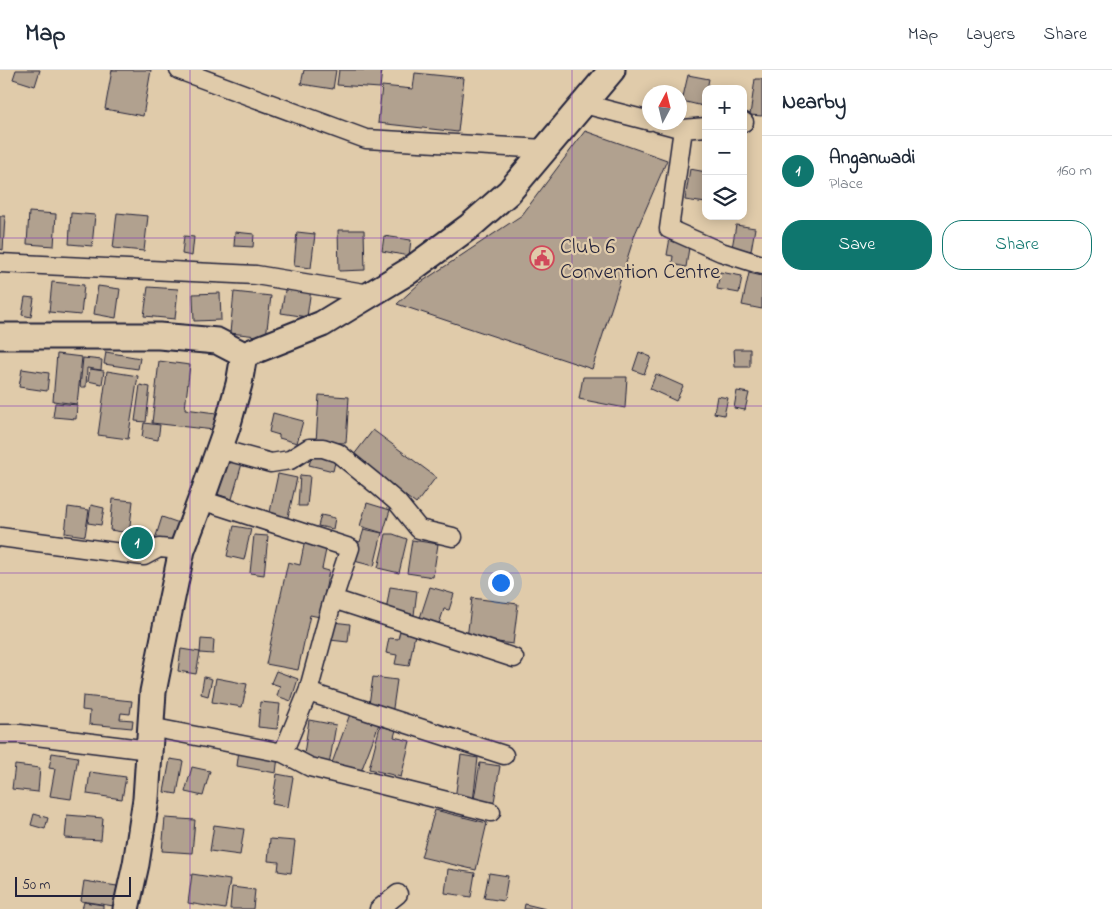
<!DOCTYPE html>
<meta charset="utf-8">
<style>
body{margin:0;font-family:"Indie Flower",sans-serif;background:#f6f6f7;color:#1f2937}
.controls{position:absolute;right:15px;top:15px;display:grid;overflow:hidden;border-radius:10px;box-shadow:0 2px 12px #0003}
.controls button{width:45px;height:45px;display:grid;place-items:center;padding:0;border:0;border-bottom:1px solid #e0e1e3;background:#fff;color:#1f2937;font:25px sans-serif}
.compass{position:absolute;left:642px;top:15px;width:45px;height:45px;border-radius:50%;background:#fff;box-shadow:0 2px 12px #0003;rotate:7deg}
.scale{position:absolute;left:15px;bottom:12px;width:116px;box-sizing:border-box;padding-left:5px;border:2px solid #22223b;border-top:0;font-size:14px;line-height:18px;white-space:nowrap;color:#22223b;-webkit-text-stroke:4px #e0cbaa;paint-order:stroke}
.you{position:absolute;left:500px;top:512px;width:18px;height:18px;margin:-12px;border:4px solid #fff;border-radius:50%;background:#1a73e8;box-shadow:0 0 0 8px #1a73e833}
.badge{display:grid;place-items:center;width:32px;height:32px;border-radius:50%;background:#0f766e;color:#fff;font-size:16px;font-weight:700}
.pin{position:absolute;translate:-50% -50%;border:2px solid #fff;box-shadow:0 1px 5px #0006}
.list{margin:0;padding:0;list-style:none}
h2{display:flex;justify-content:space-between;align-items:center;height:65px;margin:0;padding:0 20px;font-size:21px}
h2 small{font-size:16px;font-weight:400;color:#747a83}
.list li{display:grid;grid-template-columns:32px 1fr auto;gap:15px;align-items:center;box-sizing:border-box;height:70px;padding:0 20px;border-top:1px solid #e0e1e3}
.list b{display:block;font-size:19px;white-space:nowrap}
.list p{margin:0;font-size:16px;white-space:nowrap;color:#747a83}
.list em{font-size:16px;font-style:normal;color:#747a83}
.actions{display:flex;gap:10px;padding:15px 20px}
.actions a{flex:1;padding:11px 0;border:1px solid #0f766e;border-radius:20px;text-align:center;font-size:18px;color:#0f766e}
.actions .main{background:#0f766e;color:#fff}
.icon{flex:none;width:28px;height:28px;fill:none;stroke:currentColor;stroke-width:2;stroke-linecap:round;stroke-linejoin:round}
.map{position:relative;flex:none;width:762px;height:839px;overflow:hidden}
header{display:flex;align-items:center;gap:30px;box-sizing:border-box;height:70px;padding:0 25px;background:#fff;border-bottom:1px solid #e0e1e3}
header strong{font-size:24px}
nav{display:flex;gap:28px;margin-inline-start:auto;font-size:18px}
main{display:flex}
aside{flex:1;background:#fff}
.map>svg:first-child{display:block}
.building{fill:#b1a18f;stroke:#22223b}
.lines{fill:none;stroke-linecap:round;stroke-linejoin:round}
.street-casing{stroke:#22223b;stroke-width:21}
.secondary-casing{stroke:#22223b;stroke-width:29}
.street{stroke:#e0cbaa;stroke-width:18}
.secondary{stroke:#e0cbaa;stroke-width:25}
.grid{fill:none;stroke:#7b2cbf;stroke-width:1;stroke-opacity:0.55}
.labels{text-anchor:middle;stroke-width:4.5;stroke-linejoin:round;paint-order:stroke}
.poi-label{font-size:22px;fill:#22223b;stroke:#e0cbaa;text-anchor:start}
</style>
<header>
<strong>Map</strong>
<nav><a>Map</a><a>Layers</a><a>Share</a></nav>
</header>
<main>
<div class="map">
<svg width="762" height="839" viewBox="0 0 762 839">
<rect width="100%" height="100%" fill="#e0cbaa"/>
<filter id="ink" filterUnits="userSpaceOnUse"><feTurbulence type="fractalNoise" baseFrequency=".02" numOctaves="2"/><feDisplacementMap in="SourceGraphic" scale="10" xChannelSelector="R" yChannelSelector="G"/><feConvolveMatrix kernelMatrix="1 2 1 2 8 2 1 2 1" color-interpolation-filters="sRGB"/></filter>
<g filter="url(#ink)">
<path class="building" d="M 16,0 L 40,0 L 35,16 L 13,9 Z
M 112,0 L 151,0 L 143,46 L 105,39 Z
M 304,0 L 336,0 L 333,19 L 301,14 Z
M 339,0 L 382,0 L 380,18 L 337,15 Z
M 415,3 L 464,8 L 458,62 L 378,53 L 382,16 L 413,19 Z
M 688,5 L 709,9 L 707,19 L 706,19 L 706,25 L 703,36 L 682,31 Z
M 755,9 L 762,9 L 762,46 L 750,45 Z
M 585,61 L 667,90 L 635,164 L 592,299 L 397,234 L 420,213 L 522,145 Z
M 690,99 L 706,102 L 706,133 L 685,130 Z
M 29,142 L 56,144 L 54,176 L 27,174 Z
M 71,143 L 95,145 L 92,176 L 69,174 Z
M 117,143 L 148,146 L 144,181 L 113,178 Z
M 0,146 L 5,146 L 3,180 L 0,179 Z
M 736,155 L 755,158 L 751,181 L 732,178 Z
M 338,160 L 364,160 L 365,200 L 339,201 Z
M 235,162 L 254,164 L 253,177 L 234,176 Z
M 297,162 L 315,164 L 311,198 L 294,196 Z
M 184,166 L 194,167 L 192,186 L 182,184 Z
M 384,166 L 411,170 L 409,186 L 382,181 Z
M 670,168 L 690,171 L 686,197 L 672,194 L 673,186 L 667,185 Z
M 720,202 L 742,206 L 739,223 L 717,219 Z
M 749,203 L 762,206 L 762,239 L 742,235 Z
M 52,212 L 84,215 L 81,245 L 49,242 Z
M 286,215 L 311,219 L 307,247 L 281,243 Z
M 98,216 L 120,219 L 116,248 L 94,244 Z
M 148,217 L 178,219 L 175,249 L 144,246 Z
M 234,222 L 271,226 L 266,267 L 230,263 Z
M 220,223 L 221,250 L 194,251 L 193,224 Z
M 25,227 L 34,228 L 31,247 L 22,245 Z
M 734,279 L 750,279 L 750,297 L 735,297 Z
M 106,282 L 140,288 L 138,299 L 104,294 Z
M 639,282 L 651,287 L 644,304 L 633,300 Z
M 57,284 L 82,287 L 77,334 L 53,331 Z
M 83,288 L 102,290 L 101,300 L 87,298 L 86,317 L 80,317 Z
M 159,291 L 190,295 L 185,339 L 216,343 L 214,360 L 152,353 Z
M 22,299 L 49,303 L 47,321 L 19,317 Z
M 90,299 L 104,301 L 102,314 L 88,311 Z
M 107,301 L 138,306 L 128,369 L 98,365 Z
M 656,304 L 683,316 L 676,331 L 650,319 Z
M 583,307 L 627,307 L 625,338 L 579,329 Z
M 140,315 L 150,317 L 146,352 L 135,351 Z
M 737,321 L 749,323 L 745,340 L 734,338 Z
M 319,325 L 349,327 L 346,373 L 316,372 Z
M 717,326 L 728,328 L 724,345 L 714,343 Z
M 55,333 L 77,335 L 76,349 L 53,347 Z
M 273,343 L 303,351 L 297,373 L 279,368 L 279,365 L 269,362 Z
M 144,353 L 160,355 L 158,370 L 142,367 Z
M 373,360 L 436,407 L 416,434 L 353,386 Z
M 313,382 L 336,388 L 333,401 L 309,395 Z
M 228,386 L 243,390 L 232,429 L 217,424 Z
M 278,404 L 297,408 L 287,451 L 269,447 Z
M 300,405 L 310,406 L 307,436 L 298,436 Z
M 113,429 L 133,431 L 129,463 L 110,460 Z
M 367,433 L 390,440 L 383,463 L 360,456 Z
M 91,435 L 104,438 L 101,455 L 88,453 Z
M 68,437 L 89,440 L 85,466 L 65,463 Z
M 321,445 L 335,448 L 333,459 L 318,456 Z
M 162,447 L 185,455 L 177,477 L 155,469 Z
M 234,456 L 251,459 L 244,490 L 227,486 Z
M 364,459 L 382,463 L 374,496 L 350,490 L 355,470 L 360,472 Z
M 386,464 L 393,464 L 407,469 L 399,503 L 378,498 Z
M 254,465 L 268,466 L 264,505 L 250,503 Z
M 135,468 L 142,470 L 139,479 L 132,477 Z
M 305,470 L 327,475 L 322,499 L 329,501 L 320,547 L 310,545 L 298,600 L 266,594 L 288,492 L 300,495 Z
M 412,470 L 438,474 L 433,507 L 407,503 Z
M 390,517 L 417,521 L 414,545 L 386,541 Z
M 430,517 L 454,524 L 449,540 L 444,539 L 438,557 L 419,551 Z
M 472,528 L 518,534 L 513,574 L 467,568 Z
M 333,552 L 350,554 L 348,572 L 330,570 Z
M 400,561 L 415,564 L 409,596 L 395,594 L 397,585 L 386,583 L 389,568 L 398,569 Z
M 201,569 L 214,570 L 213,584 L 200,583 Z
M 181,579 L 200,582 L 196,604 L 178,601 Z
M 276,601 L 298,609 L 291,631 L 277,626 L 280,616 L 271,613 Z
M 204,607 L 212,609 L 208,626 L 201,624 Z
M 373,607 L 397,610 L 392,645 L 368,641 Z
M 216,608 L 247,614 L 242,637 L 212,632 Z
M 83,626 L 132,631 L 130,644 L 121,643 L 120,649 L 133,650 L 132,658 L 89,654 L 90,641 L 82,640 Z
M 260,632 L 280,634 L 277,659 L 258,657 Z
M 350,644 L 379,654 L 360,704 L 332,693 Z
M 309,650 L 336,655 L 329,695 L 303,691 Z
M 380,656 L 396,660 L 394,667 L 410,671 L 401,707 L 369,699 Z
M 239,680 L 278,687 L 276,703 L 237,696 Z
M 52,683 L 78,687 L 71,729 L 50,726 L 55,699 L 49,698 Z
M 461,685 L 478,688 L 473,732 L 455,729 Z
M 170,689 L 183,691 L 177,724 L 164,722 Z
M 480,693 L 500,696 L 493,738 L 473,735 Z
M 15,695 L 40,698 L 38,722 L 12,719 Z
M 192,697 L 210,701 L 203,726 L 185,722 Z
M 90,702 L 126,707 L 122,729 L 87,724 Z
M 277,704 L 293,707 L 288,737 L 272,734 Z
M 435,740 L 487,753 L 476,800 L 421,787 Z
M 34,744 L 48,748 L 45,759 L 31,755 Z
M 67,745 L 103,748 L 101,770 L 65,768 Z
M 165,748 L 195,750 L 192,783 L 162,781 Z
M 214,755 L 244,759 L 240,785 L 210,781 Z
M 270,769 L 295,771 L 291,803 L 278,801 L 279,792 L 268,791 Z
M 448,799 L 475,803 L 471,827 L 445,823 Z
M 489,803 L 508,806 L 504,831 L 484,828 Z
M 192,804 L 230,810 L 225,839 L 188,833 Z
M 84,811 L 117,816 L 114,836 L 81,831 Z
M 232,817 L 255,820 L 253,839 L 230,839 Z
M 84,832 L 103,835 L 103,839 L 82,839 Z
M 525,834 L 546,839 L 524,839 Z"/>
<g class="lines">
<g class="street-casing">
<path id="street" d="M 179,0 L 366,69 L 545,79
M 584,34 L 650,51
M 657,52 L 683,59 L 706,57
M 743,52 L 744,52
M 683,59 L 669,159 L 721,182 L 762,195
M 0,193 L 256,205 L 370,224
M 219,379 L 271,393 L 290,390 L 309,378 L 323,378 L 338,383 L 376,414 L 397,432 L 419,459 L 453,467
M 201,430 L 350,478 L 333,529 L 308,622 L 283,683
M 0,467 L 144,486 L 159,478 L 182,480
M 333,529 L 514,588
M 308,622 L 504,685
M 150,657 L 283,683 L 310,697 L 491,742
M 0,664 L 20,664 L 149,680
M 379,839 L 398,824"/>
</g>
<g class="secondary-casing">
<path id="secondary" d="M 0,266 L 159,266 L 217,271 L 244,285
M 244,285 L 322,254 L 353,235 L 409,201 L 470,156 L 509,122 L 612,0
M 126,839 L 136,794 L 146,729 L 153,622 L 169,542 L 182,480 L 204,422 L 227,357 L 239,314 L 244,285"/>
</g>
<use href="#street" class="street"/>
<use href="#secondary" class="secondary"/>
</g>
</g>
<path class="grid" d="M 190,0 L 190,839M 381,0 L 381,839M 572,0 L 572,839M 0,168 L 762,168M 0,336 L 762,336M 0,503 L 762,503M 0,671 L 762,671"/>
<defs>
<g id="civic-ring" transform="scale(1.25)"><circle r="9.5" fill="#e0cbaa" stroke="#d1495b" stroke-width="1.5"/><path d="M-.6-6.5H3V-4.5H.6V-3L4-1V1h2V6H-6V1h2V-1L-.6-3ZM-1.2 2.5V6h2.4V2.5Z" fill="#d1495b"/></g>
</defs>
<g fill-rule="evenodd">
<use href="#civic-ring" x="542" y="188"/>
</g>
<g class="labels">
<g class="poi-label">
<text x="560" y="183">Club 6<tspan x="560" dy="25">Convention Centre</tspan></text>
</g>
</g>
</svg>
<div class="controls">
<button>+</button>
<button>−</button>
<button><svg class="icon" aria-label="layers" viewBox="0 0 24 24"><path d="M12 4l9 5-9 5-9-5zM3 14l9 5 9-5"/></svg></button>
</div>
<svg class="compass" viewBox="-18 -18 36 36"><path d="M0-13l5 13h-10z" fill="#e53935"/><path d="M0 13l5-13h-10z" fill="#747a83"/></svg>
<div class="scale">50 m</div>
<div class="you"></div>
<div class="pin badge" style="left:137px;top:473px">1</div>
</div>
<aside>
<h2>Nearby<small></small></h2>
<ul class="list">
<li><span class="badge">1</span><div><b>Anganwadi</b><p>Place</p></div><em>160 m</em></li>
</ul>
<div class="actions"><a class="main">Save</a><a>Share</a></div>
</aside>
</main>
